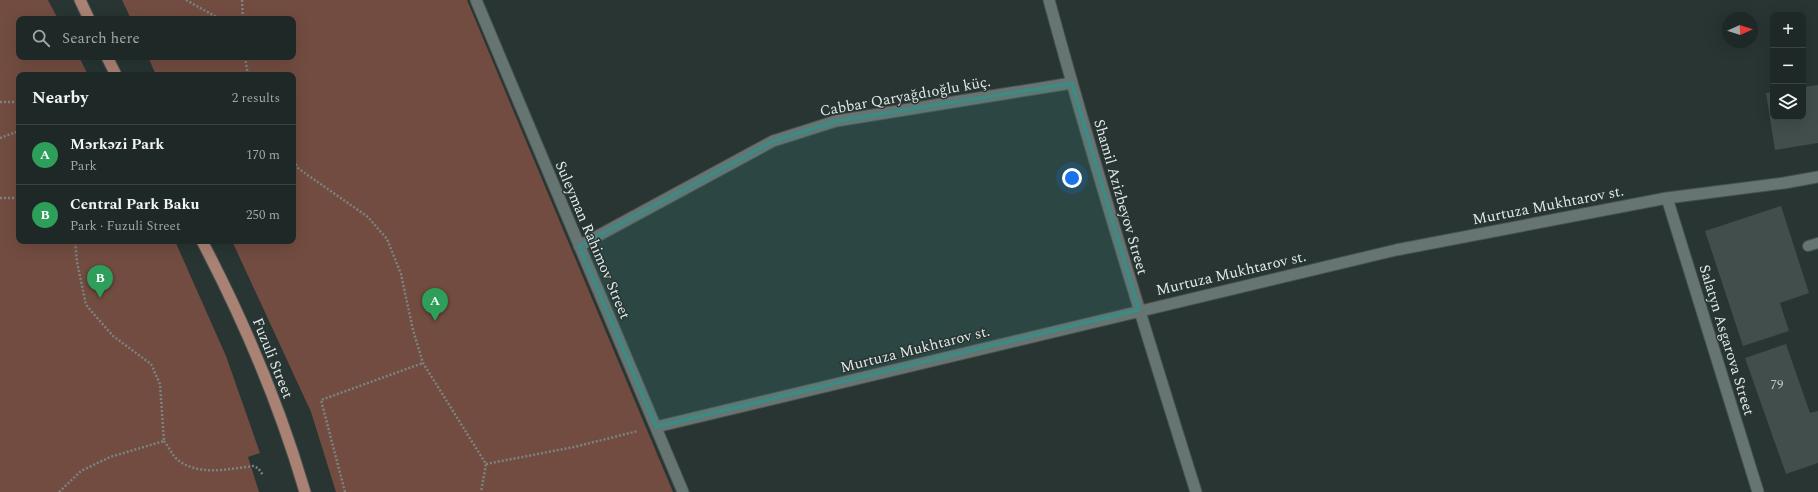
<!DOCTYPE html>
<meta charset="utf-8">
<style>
body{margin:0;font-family:Spectral,serif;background:#26302e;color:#f1f3f6}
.controls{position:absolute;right:12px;top:12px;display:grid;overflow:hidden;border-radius:8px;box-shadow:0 4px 16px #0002}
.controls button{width:36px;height:36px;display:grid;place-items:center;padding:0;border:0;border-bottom:1px solid #3c4443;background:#1e2826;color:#f1f3f6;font:20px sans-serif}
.compass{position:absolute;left:1722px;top:12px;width:36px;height:36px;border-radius:50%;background:#1e2826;box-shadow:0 4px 16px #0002;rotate:87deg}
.you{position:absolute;left:1072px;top:178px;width:14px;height:14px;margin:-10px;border:3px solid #fff;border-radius:50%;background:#1a73e8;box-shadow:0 0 0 6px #1a73e833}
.badge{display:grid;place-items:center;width:26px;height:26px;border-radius:50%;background:#b45309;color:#fff;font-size:13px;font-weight:700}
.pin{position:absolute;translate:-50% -33px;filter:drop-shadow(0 1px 2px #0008)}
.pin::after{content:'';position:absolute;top:21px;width:14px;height:12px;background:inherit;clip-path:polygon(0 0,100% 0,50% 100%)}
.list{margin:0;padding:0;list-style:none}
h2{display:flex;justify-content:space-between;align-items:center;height:52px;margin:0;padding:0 16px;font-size:17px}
h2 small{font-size:13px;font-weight:400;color:#a1a6a7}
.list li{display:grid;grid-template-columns:26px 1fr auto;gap:12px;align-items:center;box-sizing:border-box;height:60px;padding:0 16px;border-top:1px solid #3c4443}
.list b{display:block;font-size:15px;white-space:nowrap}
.list p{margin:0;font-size:13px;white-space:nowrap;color:#a1a6a7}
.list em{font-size:13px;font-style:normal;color:#a1a6a7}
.icon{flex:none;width:22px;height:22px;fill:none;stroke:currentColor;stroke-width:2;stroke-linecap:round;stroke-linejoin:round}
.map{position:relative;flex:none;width:1818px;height:492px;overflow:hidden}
.search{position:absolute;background:#1e2826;box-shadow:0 4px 16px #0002;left:16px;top:16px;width:280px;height:44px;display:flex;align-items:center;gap:10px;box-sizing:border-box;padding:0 14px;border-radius:8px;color:#a1a6a7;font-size:15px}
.panel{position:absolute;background:#1e2826;box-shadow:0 4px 16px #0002;left:16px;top:72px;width:280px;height:172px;border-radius:8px}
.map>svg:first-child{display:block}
.green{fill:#724c41}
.building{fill:#414e4c}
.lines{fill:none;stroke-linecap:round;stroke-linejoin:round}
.service-casing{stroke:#475250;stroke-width:12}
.minor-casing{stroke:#475250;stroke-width:13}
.primary-casing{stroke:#475250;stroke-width:13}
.path{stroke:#798483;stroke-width:2.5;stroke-dasharray:2 2;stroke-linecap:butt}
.service{stroke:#667572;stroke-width:10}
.minor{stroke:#667572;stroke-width:11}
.primary{stroke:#aa8273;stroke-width:11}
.marked{fill:#398d87;fill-opacity:0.2;stroke:#398d87;stroke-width:3;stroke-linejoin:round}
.labels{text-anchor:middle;stroke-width:3;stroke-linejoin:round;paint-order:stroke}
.number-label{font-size:13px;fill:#bac3c2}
.street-label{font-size:15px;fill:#e2eae9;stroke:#283533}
</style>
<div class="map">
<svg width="1818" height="492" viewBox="0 0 1818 492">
<rect width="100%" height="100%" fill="#283533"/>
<path class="green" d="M 0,0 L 48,0 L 58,19 L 19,19 L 19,57 L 79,57 L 88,75 L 19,75 L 19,241 L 175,241 L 226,356 L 260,453 L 248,457 L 259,492 L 0,492 Z
M 122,0 L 467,0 L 673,492 L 336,492 L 311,412 L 232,241 L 293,241 L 293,75 L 156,75 L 148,57 L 293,57 L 293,19 L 131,19 Z"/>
<path class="building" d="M 1818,85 L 1818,143 L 1775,150 L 1766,93 L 1773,92 L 1773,117 L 1803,117 L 1803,87 Z
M 1781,206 L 1809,293 L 1780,303 L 1789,331 L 1743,346 L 1705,231 Z
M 1786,344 L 1810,413 L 1818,411 L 1818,463 L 1786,474 L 1745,358 Z"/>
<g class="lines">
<g class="service-casing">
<path id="service" d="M 1808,246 L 1818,243"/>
</g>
<g class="minor-casing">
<path id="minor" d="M 476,0 L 683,492
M 1049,0 C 1094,165 1145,329 1196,492
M 1667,198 L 1758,492
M 579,246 L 773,141 L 836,121 L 1072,83
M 656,427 L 1396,250 L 1667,198 L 1784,183 L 1818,177"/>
</g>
<g class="primary-casing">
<path id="primary" d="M 80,0 L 89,19
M 107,57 L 116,75
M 202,241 C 245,323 279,403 305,492"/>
</g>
<path class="path" d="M 186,0 L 220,19
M 242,0 L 243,19
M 245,57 L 248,75
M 0,102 L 17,102 L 19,104
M 0,138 L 19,131
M 293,161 L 299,169 L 368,217 L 387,239 L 401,274 L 413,330 L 423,363 L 486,464 L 481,492
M 0,198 L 19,198
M 164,441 C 169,447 173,457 179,461 C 201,476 228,469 253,466 L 258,468 L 263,475
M 486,464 L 574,447 L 638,431
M 59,492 L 81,471 L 110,457 L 164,441 L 160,384 L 151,364 L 113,336 L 86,305 L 77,262 L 75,241
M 345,492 L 321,400 L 423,363"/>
<use href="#service" class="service"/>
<use href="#minor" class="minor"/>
<use href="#primary" class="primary"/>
</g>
<path class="marked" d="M 1072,83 L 1139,310 L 656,427 L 579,246 L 773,141 L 836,121 Z"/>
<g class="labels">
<g class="number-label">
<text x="1777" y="389">79</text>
</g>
<g class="street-label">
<text transform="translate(905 96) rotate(-10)" y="5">Cabbar Qaryağdıoğlu küç.</text>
<text transform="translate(1121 197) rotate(74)" y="5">Shamil Azizbeyov Street</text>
<text transform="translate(1548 205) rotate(-11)" y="5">Murtuza Mukhtarov st.</text>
<text transform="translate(593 240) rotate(67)" y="5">Suleyman Rahimov Street</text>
<text transform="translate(1231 273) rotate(-13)" y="5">Murtuza Mukhtarov st.</text>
<text transform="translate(1727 340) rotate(73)" y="5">Salatyn Asgarova Street</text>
<text transform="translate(915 349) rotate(-14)" y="5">Murtuza Mukhtarov st.</text>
<text transform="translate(273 358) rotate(68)" y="5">Fuzuli Street</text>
</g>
</g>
</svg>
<div class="controls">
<button>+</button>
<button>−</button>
<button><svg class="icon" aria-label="layers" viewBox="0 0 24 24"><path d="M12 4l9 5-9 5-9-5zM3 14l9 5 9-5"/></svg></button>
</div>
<svg class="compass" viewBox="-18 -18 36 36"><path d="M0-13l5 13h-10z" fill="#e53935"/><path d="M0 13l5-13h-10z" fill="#a1a6a7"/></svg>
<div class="you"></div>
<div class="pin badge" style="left:435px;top:321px;background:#2e9e5b">A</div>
<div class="pin badge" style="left:100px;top:298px;background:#2e9e5b">B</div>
<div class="search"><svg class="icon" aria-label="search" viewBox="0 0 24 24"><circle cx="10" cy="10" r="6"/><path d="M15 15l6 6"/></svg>Search here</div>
<section class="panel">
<h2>Nearby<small>2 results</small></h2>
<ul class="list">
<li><span class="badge" style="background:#2e9e5b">A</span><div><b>Mərkəzi Park</b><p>Park</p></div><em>170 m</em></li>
<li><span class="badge" style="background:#2e9e5b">B</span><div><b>Central Park Baku</b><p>Park · Fuzuli Street</p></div><em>250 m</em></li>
</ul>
</section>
</div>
